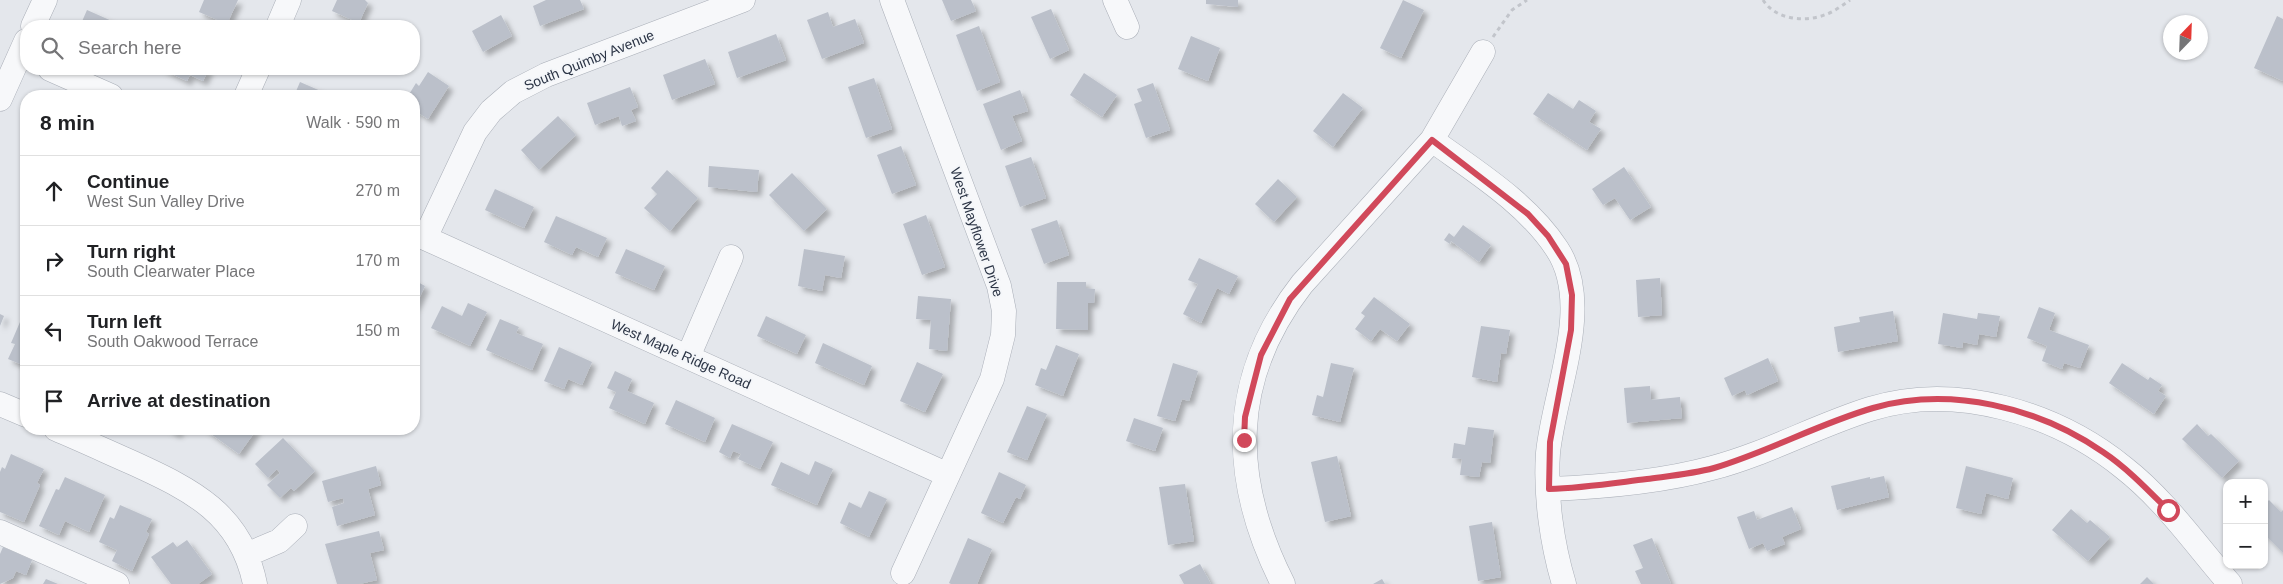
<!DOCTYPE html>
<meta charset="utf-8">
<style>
body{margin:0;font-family:Helvetica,sans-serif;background:#f2f2f2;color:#202124}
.controls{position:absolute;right:15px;bottom:15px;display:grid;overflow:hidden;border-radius:10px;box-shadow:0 1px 4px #0004}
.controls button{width:45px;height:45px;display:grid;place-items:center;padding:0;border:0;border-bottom:1px solid #e0e0e0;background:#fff;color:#202124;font:25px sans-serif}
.compass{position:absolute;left:2163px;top:15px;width:45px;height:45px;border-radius:50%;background:#fff;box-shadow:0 1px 4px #0004;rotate:23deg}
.stop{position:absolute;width:15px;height:15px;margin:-11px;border:4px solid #d1495b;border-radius:50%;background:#fff}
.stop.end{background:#d1495b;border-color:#fff;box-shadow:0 1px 5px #0008}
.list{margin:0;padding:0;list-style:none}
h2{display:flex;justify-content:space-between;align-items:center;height:65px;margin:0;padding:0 20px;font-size:21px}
h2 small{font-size:16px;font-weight:400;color:#757577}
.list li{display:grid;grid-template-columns:32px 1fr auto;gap:15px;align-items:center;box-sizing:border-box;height:70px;padding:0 20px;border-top:1px solid #e0e0e0}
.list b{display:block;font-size:19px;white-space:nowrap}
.list p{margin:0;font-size:16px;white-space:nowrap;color:#757577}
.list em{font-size:16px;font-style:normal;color:#757577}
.icon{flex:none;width:28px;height:28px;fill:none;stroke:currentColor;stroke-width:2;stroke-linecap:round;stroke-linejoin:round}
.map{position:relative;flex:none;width:2283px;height:584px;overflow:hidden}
.search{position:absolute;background:#fff;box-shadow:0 1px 4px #0004;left:20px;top:20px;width:400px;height:55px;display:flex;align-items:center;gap:12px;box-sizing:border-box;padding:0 18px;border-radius:20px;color:#757577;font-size:19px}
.panel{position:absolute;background:#fff;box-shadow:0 1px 4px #0004;left:20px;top:90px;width:400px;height:345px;border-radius:20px}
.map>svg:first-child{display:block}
.building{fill:#bbc0ca;filter:url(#shadow)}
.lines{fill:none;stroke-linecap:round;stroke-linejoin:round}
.minor-casing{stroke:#a9aeb7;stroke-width:25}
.path{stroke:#c2c5cb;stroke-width:3;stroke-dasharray:4 4;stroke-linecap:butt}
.minor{stroke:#f7f8fa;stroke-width:24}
.route{stroke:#d1495b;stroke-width:6}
.labels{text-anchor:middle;stroke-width:4;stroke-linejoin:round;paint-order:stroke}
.street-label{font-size:14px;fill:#2b3445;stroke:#f4f6f9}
</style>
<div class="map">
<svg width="2283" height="584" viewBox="0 0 2283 584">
<defs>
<filter id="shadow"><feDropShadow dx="4.5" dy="4.5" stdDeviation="2.5" flood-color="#0004"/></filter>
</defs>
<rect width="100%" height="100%" fill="#e4e7ec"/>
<path class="building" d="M 204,0 L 238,0 L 227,24 L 199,12 Z
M 337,0 L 365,0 L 368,3 L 359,23 L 332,11 Z
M 546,0 L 580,0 L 584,9 L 540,26 L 533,6 Z
M 942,0 L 971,0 L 976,11 L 951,21 Z
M 1206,0 L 1238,0 L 1238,7 L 1206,4 Z
M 1403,0 L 1424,10 L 1401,58 L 1380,48 Z
M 1051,9 L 1069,50 L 1050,59 L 1031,17 Z
M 87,10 L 123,26 L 80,26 Z
M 828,12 L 833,27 L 855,19 L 864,43 L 822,59 L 807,20 Z
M 501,15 L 512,36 L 483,52 L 472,31 Z
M 2277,16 L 2283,19 L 2283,81 L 2254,68 Z
M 979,26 L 1000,82 L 977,91 L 956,35 Z
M 776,34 L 786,60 L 737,78 L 728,52 Z
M 1191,36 L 1220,48 L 1208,81 L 1178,69 Z
M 705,59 L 715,84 L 672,100 L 663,75 Z
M 161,69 L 209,69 L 203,81 L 190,75 L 187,81 Z
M 428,72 L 449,86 L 428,119 L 414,110 L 414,96 L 408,96 L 416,83 L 419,86 Z
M 1084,73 L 1117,95 L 1102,117 L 1070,95 Z
M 874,78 L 892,129 L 866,138 L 848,87 Z
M 300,82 L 323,92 L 321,96 L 294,96 Z
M 1153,83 L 1170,130 L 1146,138 L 1134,104 L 1142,101 L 1137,89 Z
M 630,87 L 638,107 L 631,110 L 636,121 L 622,126 L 619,116 L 595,125 L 587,103 Z
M 1020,90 L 1028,111 L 1012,116 L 1022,141 L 1001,150 L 983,104 Z
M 1343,93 L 1363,108 L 1333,147 L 1313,131 Z
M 1548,93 L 1573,109 L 1579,100 L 1596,111 L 1589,122 L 1601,129 L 1587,150 L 1533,114 Z
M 558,116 L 576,135 L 539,170 L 521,150 Z
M 901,146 L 916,185 L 892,194 L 877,155 Z
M 1031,157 L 1046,198 L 1020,207 L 1005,166 Z
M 709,166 L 759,170 L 757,192 L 708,187 Z
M 1624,167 L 1651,207 L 1630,220 L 1615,198 L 1603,205 L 1592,189 Z
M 667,170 L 698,198 L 670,231 L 644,208 L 657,194 L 651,188 Z
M 792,173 L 827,209 L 804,231 L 769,195 Z
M 1278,179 L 1297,197 L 1274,222 L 1255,204 Z
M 495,189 L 534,207 L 524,228 L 485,210 Z
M 926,215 L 945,267 L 922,275 L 903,224 Z
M 556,216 L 607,238 L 598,257 L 576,247 L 572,255 L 544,242 Z
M 1057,220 L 1069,255 L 1044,264 L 1031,229 Z
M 1463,225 L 1491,245 L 1479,262 L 1451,241 L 1450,244 L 1444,240 L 1449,233 L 1454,237 Z
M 626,249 L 665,266 L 654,290 L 615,273 Z
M 804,249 L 845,256 L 841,278 L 825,275 L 822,291 L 798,286 Z
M 1199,258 L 1238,276 L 1229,294 L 1217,288 L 1201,323 L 1183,314 L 1198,284 L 1188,280 Z
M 1660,278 L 1662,315 L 1638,317 L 1636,280 Z
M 414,280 L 425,286 L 414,309 Z
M 1057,282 L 1086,282 L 1086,288 L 1095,289 L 1094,303 L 1088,303 L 1088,330 L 1056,329 Z
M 918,296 L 951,299 L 947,351 L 929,349 L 931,320 L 916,319 Z
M 1374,297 L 1410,324 L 1397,341 L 1380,329 L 1371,341 L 1355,329 L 1365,316 L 1361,313 Z
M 468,303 L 487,312 L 470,346 L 431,328 L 442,306 L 462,316 Z
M 2039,307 L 2055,313 L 2049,330 L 2089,345 L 2080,368 L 2064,363 L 2062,369 L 2042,361 L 2047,346 L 2027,338 Z
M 26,308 L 26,363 L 25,366 L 8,359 L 15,344 L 11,343 Z
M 1893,311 L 1898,341 L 1838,352 L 1834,327 L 1860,322 L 1859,317 Z
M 1943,313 L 1977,319 L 1978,313 L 2000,316 L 1996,337 L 1979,334 L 1977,345 L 1963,342 L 1962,348 L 1938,344 Z
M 0,314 L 4,316 L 0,326 Z
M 766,316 L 806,335 L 797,354 L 757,336 Z
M 500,319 L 519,327 L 516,333 L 543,344 L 532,370 L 486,350 Z
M 1481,326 L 1510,330 L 1506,354 L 1501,353 L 1497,382 L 1472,377 Z
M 823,343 L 872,366 L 864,385 L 815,363 Z
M 1056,345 L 1079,354 L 1063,396 L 1035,385 L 1041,368 L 1046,370 Z
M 559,347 L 592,362 L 582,385 L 568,379 L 564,389 L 544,381 Z
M 1768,358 L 1778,381 L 1747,395 L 1745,390 L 1732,396 L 1724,378 Z
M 917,362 L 943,374 L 925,412 L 900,401 Z
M 1173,363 L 1198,371 L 1189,401 L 1182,399 L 1175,421 L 1157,416 Z
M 1331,363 L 1354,368 L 1340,422 L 1312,415 L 1317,395 L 1323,397 Z
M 2122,363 L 2148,380 L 2150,377 L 2162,385 L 2158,391 L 2166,396 L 2154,414 L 2109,383 Z
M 615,371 L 632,379 L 627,391 L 654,403 L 645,424 L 609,408 L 616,392 L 607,388 Z
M 1650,386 L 1651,400 L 1680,397 L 1682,418 L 1627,423 L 1624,388 Z
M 676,400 L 715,418 L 705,442 L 665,424 Z
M 1027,406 L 1047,414 L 1027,460 L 1007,452 Z
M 1134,418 L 1163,428 L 1155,451 L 1126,441 Z
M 732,424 L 773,442 L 760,469 L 738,459 L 741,454 L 733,451 L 730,458 L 719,452 Z
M 2197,424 L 2208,436 L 2211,434 L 2239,461 L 2222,478 L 2182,439 Z
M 1468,427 L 1494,430 L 1490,463 L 1482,462 L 1479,477 L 1460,475 L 1462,459 L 1452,458 L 1454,443 L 1465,445 Z
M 166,429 L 180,429 L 177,434 Z
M 204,429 L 257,429 L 239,454 Z
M 283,438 L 315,471 L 294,491 L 291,488 L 280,498 L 267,485 L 280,473 L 277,469 L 268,478 L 255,464 Z
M 11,454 L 44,469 L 37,483 L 40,485 L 24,522 L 0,512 L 0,472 L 2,467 L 5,469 Z
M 1337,456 L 1351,516 L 1325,522 L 1311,462 Z
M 815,461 L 833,469 L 817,505 L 771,485 L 781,462 L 809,475 Z
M 376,466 L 381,485 L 368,489 L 375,515 L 337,526 L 332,507 L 344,503 L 343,498 L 328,502 L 322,481 Z
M 1966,466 L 2013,478 L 2008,499 L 1986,493 L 1981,514 L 1956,508 Z
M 999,472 L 1026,485 L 1020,499 L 1016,497 L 1003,523 L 981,513 Z
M 1884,476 L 1889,497 L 1837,510 L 1831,486 L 1870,477 L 1870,479 Z
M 65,477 L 105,495 L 89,532 L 65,521 L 59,535 L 39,526 L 56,489 L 59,490 Z
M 1185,484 L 1194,541 L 1168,545 L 1159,487 Z
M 869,491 L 887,499 L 869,537 L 840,523 L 849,502 L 861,508 Z
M 2269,500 L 2281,512 L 2283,510 L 2283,553 L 2264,534 L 2264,505 Z
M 120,505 L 152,519 L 146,532 L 149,534 L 132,571 L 112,561 L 117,550 L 99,542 L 110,517 L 114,519 Z
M 1792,507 L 1801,529 L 1782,537 L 1785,544 L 1767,551 L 1763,543 L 1749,549 L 1737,517 L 1754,511 L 1757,520 Z
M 2071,509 L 2087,523 L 2090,520 L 2110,537 L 2088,561 L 2052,530 Z
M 1492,522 L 1501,577 L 1478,581 L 1469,526 Z
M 379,531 L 384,550 L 370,553 L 377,580 L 359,584 L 337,584 L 325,544 Z
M 968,538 L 992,549 L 977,584 L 951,584 L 949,583 Z
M 1652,538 L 1671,584 L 1641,584 L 1635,571 L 1643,568 L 1633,545 Z
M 187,540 L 212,574 L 198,584 L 171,584 L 151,557 L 173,542 L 177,547 Z
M 3,547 L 32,560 L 26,575 L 16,571 L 13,578 L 0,584 L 0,554 Z
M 1200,564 L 1211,584 L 1184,584 L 1179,575 Z
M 2147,577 L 2154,584 L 2140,584 Z
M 46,579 L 58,584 L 43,584 Z
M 1382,579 L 1385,584 L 1373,584 Z"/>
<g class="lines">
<g class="minor-casing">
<path id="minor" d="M 892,0 L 999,286 L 1004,311 L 1003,335 L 992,379 L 903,573
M 1115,0 L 1127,27
M 33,26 L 45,0
M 278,26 L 289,0
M 50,69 L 111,96
M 246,96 L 258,69
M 0,99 L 26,41
M 1432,140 C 1476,172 1527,203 1557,249 C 1594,305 1554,391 1548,453 C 1545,495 1552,544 1564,584
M 414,233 L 948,475
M 425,238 L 475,132 L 491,111 L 513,92 L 546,75 L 743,0
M 688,357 L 731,257
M 0,404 L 26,415
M 56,429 C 82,440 108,452 133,463 C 192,490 241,514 255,584
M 1549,489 C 1601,487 1661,482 1712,468 C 1766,454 1816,426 1870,409 C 1956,382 2056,413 2124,468 C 2165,500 2196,545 2230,584
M 0,532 L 117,584
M 246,555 L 279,541 L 295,526
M 1283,584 C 1230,479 1228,379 1302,284 L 1432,140 L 1483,52"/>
</g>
<path class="path" d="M 1763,0 C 1776,20 1805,23 1827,14 C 1835,11 1843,5 1850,0
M 1493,37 L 1512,10 L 1527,0"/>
<use href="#minor" class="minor"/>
</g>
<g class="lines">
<path class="route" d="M 1244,440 L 1245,417 L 1261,355 L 1290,299 L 1432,140 L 1528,214 L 1548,236 L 1566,264 L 1572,295 L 1571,330 L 1550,442 L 1549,489 C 1582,488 1614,483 1647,479 C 1669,476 1692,474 1714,468 C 1768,452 1818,424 1873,408 C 1950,386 2038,407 2103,452 C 2127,468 2147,489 2168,510"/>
</g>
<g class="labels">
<g class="street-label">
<text transform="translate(589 60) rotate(-22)" y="5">South Quimby Avenue</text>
<text transform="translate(977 232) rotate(71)" y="5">West Mayflower Drive</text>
<text transform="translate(681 354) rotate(24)" y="5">West Maple Ridge Road</text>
</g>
</g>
</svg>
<div class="controls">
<button>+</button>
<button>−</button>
</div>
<svg class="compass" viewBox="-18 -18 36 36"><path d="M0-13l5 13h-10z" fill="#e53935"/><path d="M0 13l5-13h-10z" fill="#757577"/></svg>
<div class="stop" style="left:2168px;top:510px"></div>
<div class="stop end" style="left:1244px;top:440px"></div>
<div class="search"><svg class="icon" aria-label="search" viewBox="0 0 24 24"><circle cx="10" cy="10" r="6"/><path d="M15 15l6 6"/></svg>Search here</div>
<section class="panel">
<h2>8 min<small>Walk · 590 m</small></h2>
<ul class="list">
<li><svg class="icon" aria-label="ahead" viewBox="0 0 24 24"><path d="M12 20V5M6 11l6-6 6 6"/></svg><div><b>Continue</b><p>West Sun Valley Drive</p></div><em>270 m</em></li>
<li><svg class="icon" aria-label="right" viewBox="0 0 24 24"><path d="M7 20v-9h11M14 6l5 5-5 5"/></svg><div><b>Turn right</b><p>South Clearwater Place</p></div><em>170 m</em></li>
<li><svg class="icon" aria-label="left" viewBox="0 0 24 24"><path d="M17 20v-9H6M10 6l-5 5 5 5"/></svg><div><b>Turn left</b><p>South Oakwood Terrace</p></div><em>150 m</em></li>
<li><svg class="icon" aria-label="arrive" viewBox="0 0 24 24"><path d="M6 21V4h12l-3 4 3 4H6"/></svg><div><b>Arrive at destination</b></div></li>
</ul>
</section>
</div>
